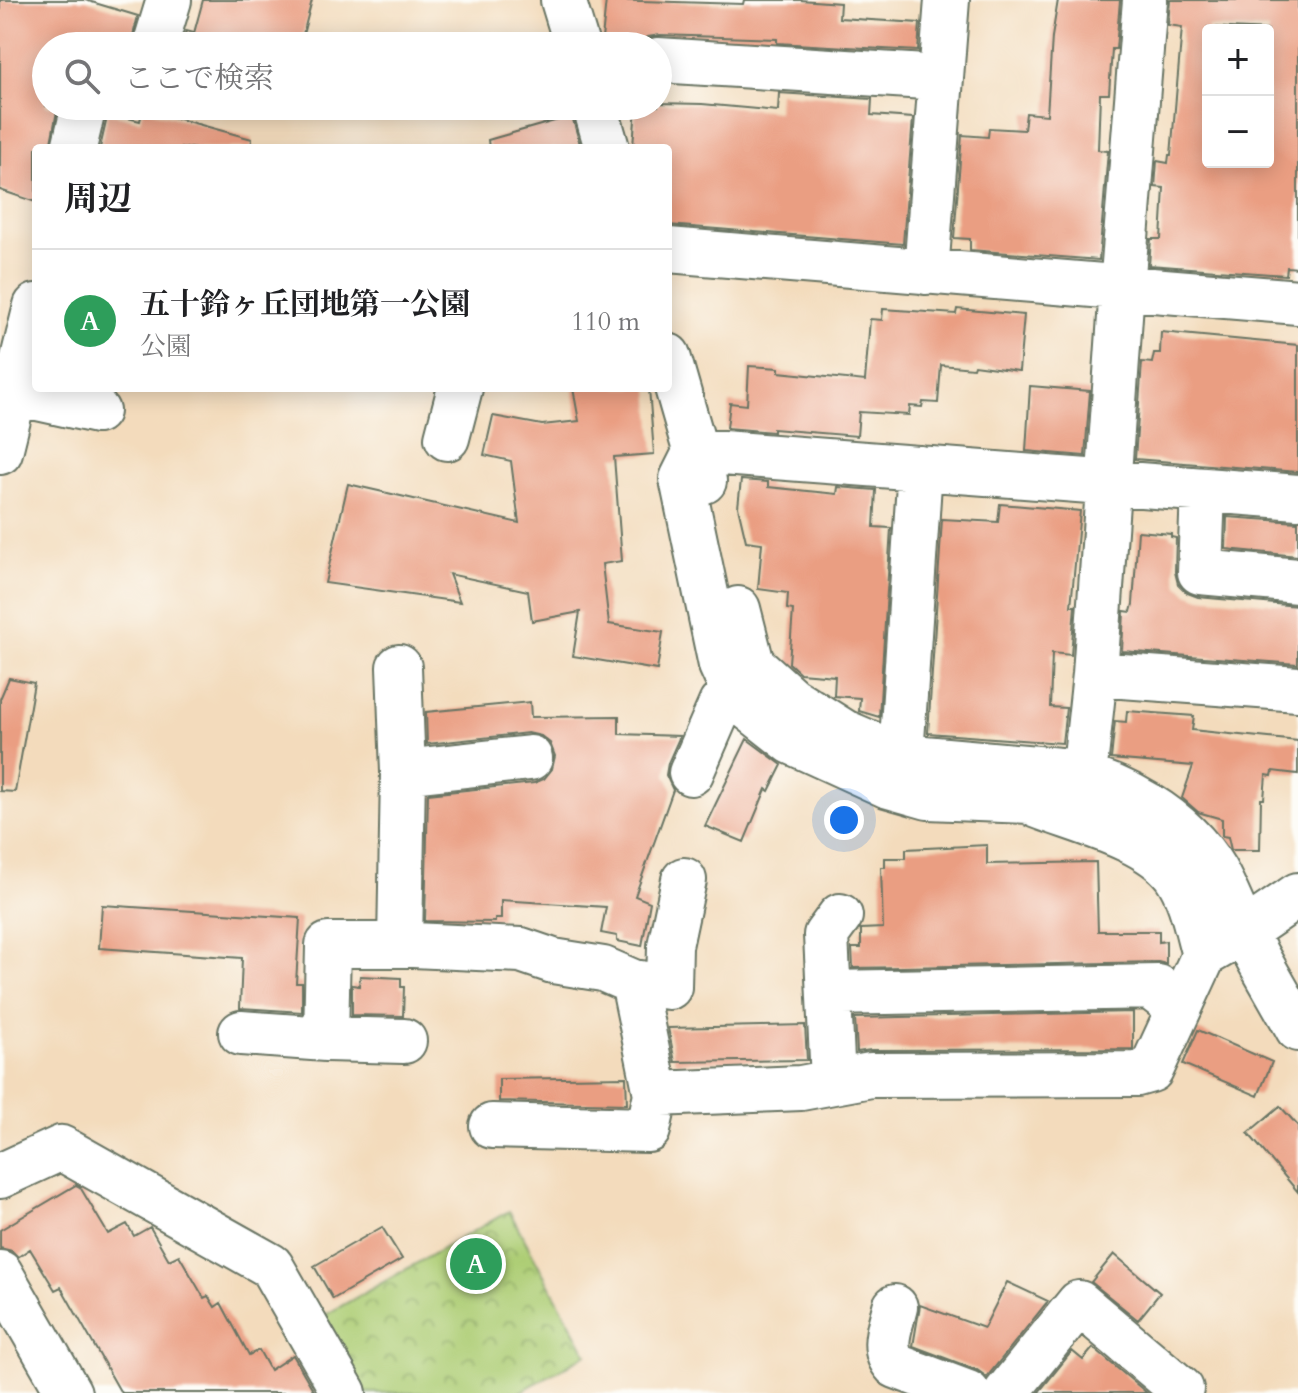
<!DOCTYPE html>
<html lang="ja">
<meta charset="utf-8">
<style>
body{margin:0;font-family:Cardo,"Noto Serif JP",serif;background:#f6f6f6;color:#202124}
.controls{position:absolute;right:24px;top:24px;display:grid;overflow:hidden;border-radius:8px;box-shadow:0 4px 20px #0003}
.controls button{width:72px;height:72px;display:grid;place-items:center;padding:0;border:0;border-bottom:2px solid #e0e0e0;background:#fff;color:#202124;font:40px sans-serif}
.you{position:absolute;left:844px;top:820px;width:28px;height:28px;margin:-20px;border:6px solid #fff;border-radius:50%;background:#1a73e8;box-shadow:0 0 0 12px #1a73e833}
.badge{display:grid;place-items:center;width:52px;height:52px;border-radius:50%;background:#0b8043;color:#fff;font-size:26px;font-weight:700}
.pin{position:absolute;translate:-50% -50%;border:4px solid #fff;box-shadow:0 2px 8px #0006}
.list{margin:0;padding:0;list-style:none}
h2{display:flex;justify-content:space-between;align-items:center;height:104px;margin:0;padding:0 32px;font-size:34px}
h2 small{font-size:26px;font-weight:400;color:#757577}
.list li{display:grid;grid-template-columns:52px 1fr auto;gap:24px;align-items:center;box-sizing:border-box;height:144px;padding:0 32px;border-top:2px solid #e0e0e0}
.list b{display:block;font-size:30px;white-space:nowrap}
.list p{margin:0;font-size:26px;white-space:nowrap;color:#757577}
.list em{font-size:26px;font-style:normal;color:#757577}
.icon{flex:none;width:44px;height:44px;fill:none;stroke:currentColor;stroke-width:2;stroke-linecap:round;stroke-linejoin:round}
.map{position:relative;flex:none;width:1298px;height:1393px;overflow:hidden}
.search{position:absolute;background:#fff;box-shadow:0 4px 20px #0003;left:32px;top:32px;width:640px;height:88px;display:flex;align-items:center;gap:20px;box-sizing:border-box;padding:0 28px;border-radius:44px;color:#757577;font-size:30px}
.panel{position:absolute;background:#fff;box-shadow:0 4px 20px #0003;left:32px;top:144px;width:640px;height:248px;border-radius:8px}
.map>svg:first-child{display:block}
.park{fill:url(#park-crowns);stroke:#668554;stroke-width:2}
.building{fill:#ea9e82;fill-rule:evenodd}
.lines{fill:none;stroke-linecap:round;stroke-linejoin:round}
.minor-casing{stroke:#697464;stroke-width:48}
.minor{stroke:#fff;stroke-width:44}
</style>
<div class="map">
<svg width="1298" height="1393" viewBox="0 0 1298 1393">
<defs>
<pattern id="park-crowns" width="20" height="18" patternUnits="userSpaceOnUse" patternTransform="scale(2)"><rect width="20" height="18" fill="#adcd75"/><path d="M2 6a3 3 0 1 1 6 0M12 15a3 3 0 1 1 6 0" fill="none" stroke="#8ca861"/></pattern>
</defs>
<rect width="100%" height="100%" fill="#fdfcf7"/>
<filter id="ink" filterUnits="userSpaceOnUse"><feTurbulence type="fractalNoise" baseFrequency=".0125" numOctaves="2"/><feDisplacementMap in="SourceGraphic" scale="16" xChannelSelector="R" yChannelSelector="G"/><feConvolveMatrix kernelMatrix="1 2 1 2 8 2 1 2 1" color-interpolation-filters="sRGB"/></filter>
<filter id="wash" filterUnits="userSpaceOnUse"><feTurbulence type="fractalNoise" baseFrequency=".006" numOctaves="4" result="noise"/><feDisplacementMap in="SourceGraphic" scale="32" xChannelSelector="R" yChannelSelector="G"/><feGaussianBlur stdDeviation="1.8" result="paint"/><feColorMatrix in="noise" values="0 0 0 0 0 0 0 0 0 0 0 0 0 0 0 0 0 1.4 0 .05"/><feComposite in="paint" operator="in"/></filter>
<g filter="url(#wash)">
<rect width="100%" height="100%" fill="#f3dbbc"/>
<path class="park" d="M 509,1211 L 587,1354 L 518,1393 L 365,1393 L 322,1317 Z"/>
<g id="blocks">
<path class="building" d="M 0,0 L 85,0 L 138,16 L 131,43 L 120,39 L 119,45 L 80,33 L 77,46 L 46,46 L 46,106 L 58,106 L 50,148 L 36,148 L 36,202 L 0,190 Z
M 203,0 L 312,0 L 300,46 L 181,46 L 186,31 L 194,33 Z
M 606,0 L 743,4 L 744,0 L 800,0 L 840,3 L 839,18 L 920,23 L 918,51 L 777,43 L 777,39 L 660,35 L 648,37 L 642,42 L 602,39 Z
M 1058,0 L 1120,0 L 1116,49 L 1112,49 L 1109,94 L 1100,94 L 1098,150 L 1108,151 L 1099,260 L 970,250 L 970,239 L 954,238 L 962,135 L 988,137 L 989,128 L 1024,130 L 1026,113 L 1047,115 L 1052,37 Z
M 1170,0 L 1298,0 L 1298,268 L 1287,267 L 1286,275 L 1149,265 L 1151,239 L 1161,239 L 1164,188 L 1155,187 L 1157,161 L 1168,163 L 1169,155 L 1171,155 L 1182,27 L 1168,25 ZM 1208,27 L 1268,30 L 1268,162 L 1208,162 Z
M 779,93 L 872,99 L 871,115 L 913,118 L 903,244 L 668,225 L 668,148 L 633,147 L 636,106 L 658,106 L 658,103 L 702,104 L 778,111 Z
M 143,109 L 252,139 L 251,148 L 100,148 L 108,113 L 140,121 Z
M 572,116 L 581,148 L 489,148 L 488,140 Z
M 883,309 L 956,314 L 957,309 L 1024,315 L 1019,371 L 974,365 L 973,368 L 941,365 L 938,403 L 923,402 L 922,407 L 910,406 L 909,415 L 859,412 L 857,436 L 773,429 L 773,432 L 727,428 L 730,403 L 747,405 L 749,366 L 779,368 L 779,372 L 865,381 L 870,319 L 882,320 Z
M 1161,332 L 1298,345 L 1298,472 L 1135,459 L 1142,362 L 1152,363 L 1154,353 L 1160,353 Z
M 1030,386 L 1090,391 L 1085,456 L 1026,451 Z
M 573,388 L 649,388 L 654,454 L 614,457 L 622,561 L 602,564 L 609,624 L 663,632 L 657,670 L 573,656 L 580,612 L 532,621 L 528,591 L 449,574 L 460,602 L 325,583 L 348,484 L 519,523 L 511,461 L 484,455 L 493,416 L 542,425 L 579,421 Z
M 741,480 L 768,482 L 768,487 L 837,494 L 838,487 L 876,490 L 874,527 L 891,528 L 879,717 L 859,711 L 860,698 L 834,696 L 835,676 L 800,673 L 789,663 L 793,610 L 787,609 L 788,593 L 758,589 L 762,543 L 746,541 L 738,507 Z
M 1000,504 L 1080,511 L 1071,606 L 1075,606 L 1071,655 L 1052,653 L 1050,707 L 1066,708 L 1062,743 L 928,733 L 942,519 L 998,522 Z
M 1227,517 L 1298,522 L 1298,556 L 1226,549 Z
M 1138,531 L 1171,534 L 1171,537 L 1176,538 L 1175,572 L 1178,584 L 1187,593 L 1198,597 L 1298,606 L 1298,664 L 1122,651 L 1124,611 L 1131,612 L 1133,604 Z
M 9,678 L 34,683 L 15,792 L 0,791 L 0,699 Z
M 530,702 L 531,717 L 619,716 L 619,734 L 680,736 L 668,763 L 666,775 L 673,790 L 635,896 L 650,902 L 642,946 L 617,941 L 617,936 L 601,933 L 606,907 L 501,900 L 501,919 L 495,919 L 495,922 L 425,921 L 428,794 L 534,783 L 544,779 L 552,769 L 555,756 L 550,743 L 541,736 L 528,733 L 427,744 L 426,712 Z
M 1127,711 L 1194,716 L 1192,730 L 1298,741 L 1298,774 L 1273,771 L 1272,776 L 1266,775 L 1264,799 L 1261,799 L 1260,850 L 1231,850 L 1228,837 L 1222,836 L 1222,819 L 1198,812 L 1182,798 L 1193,766 L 1111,759 L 1115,721 L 1126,722 Z
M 747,739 L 782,765 L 769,791 L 766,789 L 744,842 L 705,826 Z
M 987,845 L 987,864 L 1096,862 L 1098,931 L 1159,931 L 1159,942 L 1166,941 L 1166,964 L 1158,962 L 853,968 L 852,948 L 861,948 L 861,929 L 883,928 L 881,867 L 885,867 L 885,858 L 906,858 L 906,849 Z
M 102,905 L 300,918 L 296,983 L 302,983 L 302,1012 L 240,1008 L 242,958 L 99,948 Z
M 360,976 L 401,978 L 401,987 L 404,987 L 403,1016 L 352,1015 L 352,985 L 359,986 Z
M 1133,1012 L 1133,1049 L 871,1050 L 857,1052 L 855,1018 Z
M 805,1025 L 807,1060 L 675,1062 L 668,1028 Z
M 1198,1030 L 1272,1062 L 1258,1096 L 1183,1064 Z
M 626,1077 L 627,1104 L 499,1101 L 499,1079 Z
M 1280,1106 L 1298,1126 L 1298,1192 L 1248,1133 Z
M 76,1185 L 80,1187 L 108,1234 L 127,1224 L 134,1236 L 150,1227 L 169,1260 L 179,1255 L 204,1298 L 208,1296 L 215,1307 L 221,1303 L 249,1355 L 259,1350 L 270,1370 L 293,1355 L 315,1393 L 121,1393 L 61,1287 L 55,1290 L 30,1249 L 18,1257 L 12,1251 L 0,1248 L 0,1230 Z
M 382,1227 L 402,1259 L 333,1299 L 314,1266 Z
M 1114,1254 L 1160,1293 L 1138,1320 L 1091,1282 Z
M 1007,1282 L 1048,1301 L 987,1377 L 977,1370 L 913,1346 L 920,1305 L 984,1328 Z
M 1093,1348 L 1147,1393 L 1038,1393 L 1072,1351 L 1083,1360 Z"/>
</g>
</g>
<g filter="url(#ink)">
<use href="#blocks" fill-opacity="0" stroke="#697464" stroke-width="2"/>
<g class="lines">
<g class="minor-casing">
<path id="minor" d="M 563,0 L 577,46
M 155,46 L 169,0
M 658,60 L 941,78
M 595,106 L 607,148
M 74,148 L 84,106
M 668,250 L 1298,302
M 926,272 L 947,0
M 668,356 L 704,481
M 15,393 L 97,411
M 447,438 L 460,388
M 0,452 L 36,306
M 1203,490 L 1200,572 L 1298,581
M 738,609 L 752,664 L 790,698 L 844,732 L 901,756 L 1060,770 C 1120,784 1182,815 1215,871 C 1226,890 1234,912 1244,932 C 1261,965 1280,996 1298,1029
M 399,667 L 403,772 L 400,945
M 1095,674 L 1298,689
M 901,756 L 920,468
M 403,772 L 530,758
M 691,773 L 721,704 L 734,695
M 1084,776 L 1095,674 L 1122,288 L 1145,0
M 1204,955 C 1197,930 1191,896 1175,874 C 1147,838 1079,822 1038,806 L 1030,801 L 928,797 L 886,785 L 792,742 L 736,698 L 721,665 L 682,479 L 696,451 L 1298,497
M 829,993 L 1158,987 L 1158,993 L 1179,1009
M 241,1033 L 326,1039 L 404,1041
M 326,1039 L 328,945 L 413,945 L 521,950 L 553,961 L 603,969 L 633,982 L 669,987 L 670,946 L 684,880
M 833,1081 L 826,935 L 840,916
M 656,1094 L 801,1088 L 871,1075 L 1137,1074 L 1151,1070 L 1204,955 L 1244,932 L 1298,895
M 492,1126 L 648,1130 L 656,1094 L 633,982
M 0,1176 L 61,1148 L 271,1266 L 344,1393
M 0,1273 L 69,1393
M 895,1307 C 890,1328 880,1349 896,1366 L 968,1393
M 1006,1393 L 1079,1303 L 1181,1389 L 1178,1393"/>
</g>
<use href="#minor" class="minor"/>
</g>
</g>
</svg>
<div class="controls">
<button>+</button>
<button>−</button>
</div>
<div class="you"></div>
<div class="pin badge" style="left:476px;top:1264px;background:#2e9e5b">A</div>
<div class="search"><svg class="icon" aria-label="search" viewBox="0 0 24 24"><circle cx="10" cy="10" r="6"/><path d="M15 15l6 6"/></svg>ここで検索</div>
<section class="panel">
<h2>周辺<small></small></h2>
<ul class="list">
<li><span class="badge" style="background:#2e9e5b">A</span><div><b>五十鈴ヶ丘団地第一公園</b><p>公園</p></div><em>110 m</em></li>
</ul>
</section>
</div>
